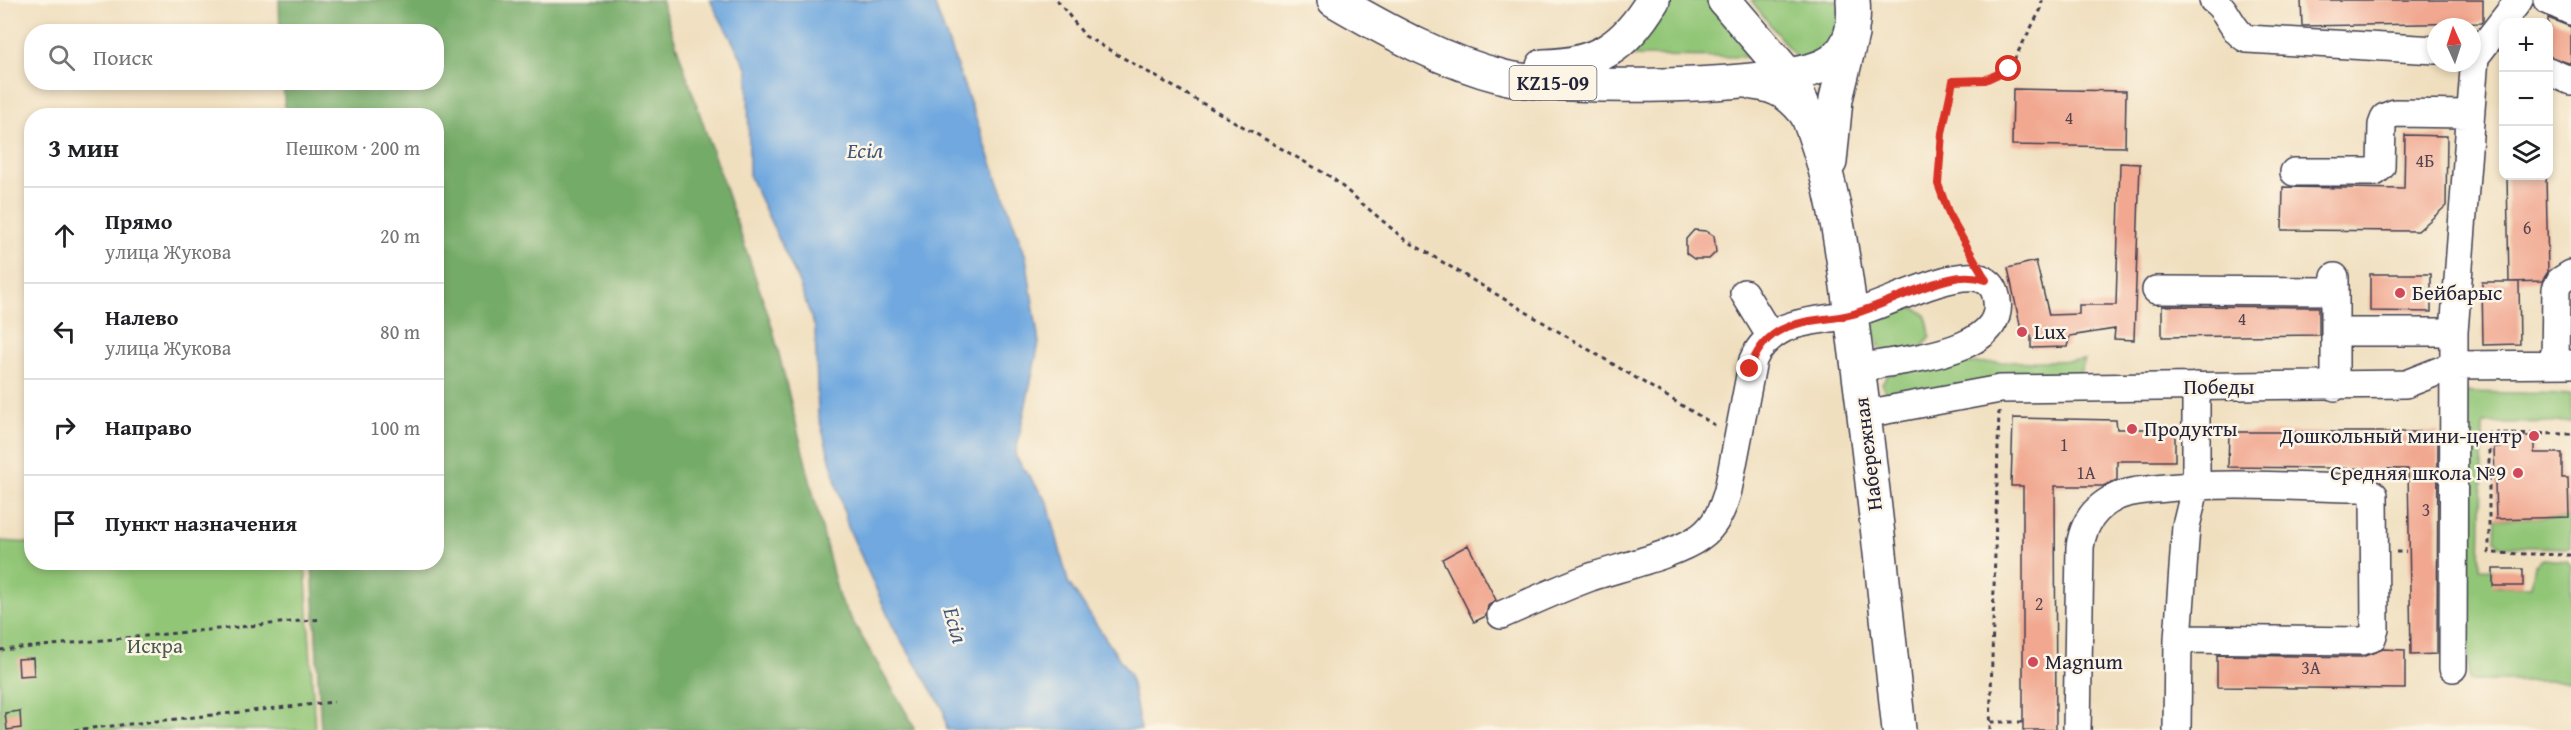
<!DOCTYPE html>
<html lang="ru">
<meta charset="utf-8">
<style>
body{margin:0;font-family:"Gentium Book Plus",serif;background:#f6f6f6;color:#202124}
.controls{position:absolute;right:18px;top:18px;display:grid;overflow:hidden;border-radius:12px;box-shadow:0 3px 9px #0003}
.controls button{width:54px;height:54px;display:grid;place-items:center;padding:0;border:0;border-bottom:2px solid #e0e0e0;background:#fff;color:#202124;font:30px sans-serif}
.compass{position:absolute;left:2427px;top:18px;width:54px;height:54px;border-radius:50%;background:#fff;box-shadow:0 3px 9px #0003;rotate:357deg}
.stop{position:absolute;width:18px;height:18px;margin:-14px;border:4px solid #d93025;border-radius:50%;background:#fff}
.stop.end{background:#d93025;border-color:#fff;box-shadow:0 2px 6px #0008}
.list{margin:0;padding:0;list-style:none}
h2{display:flex;justify-content:space-between;align-items:center;height:78px;margin:0;padding:0 24px;font-size:26px}
h2 small{font-size:20px;font-weight:400;color:#757577}
.list li{display:grid;grid-template-columns:39px 1fr auto;gap:18px;align-items:center;box-sizing:border-box;height:96px;padding:0 24px;border-top:2px solid #e0e0e0}
.list b{display:block;font-size:22px;white-space:nowrap}
.list p{margin:0;font-size:20px;white-space:nowrap;color:#757577}
.list em{font-size:20px;font-style:normal;color:#757577}
.icon{flex:none;width:33px;height:33px;fill:none;stroke:currentColor;stroke-width:2;stroke-linecap:round;stroke-linejoin:round}
.map{position:relative;flex:none;width:2571px;height:730px;overflow:hidden}
.search{position:absolute;background:#fff;box-shadow:0 3px 9px #0003;left:24px;top:24px;width:420px;height:66px;display:flex;align-items:center;gap:15px;box-sizing:border-box;padding:0 21px;border-radius:24px;color:#757577;font-size:22px}
.panel{position:absolute;background:#fff;box-shadow:0 3px 9px #0003;left:24px;top:108px;width:420px;height:462px;border-radius:24px}
.map>svg:first-child{display:block}
.green{fill:#92c677;stroke:#5a7459;stroke-width:1.5}
.forest{fill:#75ab68;stroke:#4c6652;stroke-width:1.5}
.water{fill:#6fa8df;stroke:#48658d;stroke-width:1.5}
.building{fill:#f1a790}
.lines{fill:none;stroke-linecap:round;stroke-linejoin:round}
.minor-casing{stroke:#413e4f;stroke-width:30}
.major-casing{stroke:#413e4f;stroke-width:36}
.highway-casing{stroke:#413e4f;stroke-width:36}
.path{stroke:#413e4f;stroke-width:3;stroke-dasharray:4.5 4.5;stroke-linecap:butt}
.minor{stroke:#fff;stroke-width:27}
.major{stroke:#fff;stroke-width:33}
.highway{stroke:#fff;stroke-width:33}
.route{stroke:#d93025;stroke-width:8}
.poi-dot{fill:#d1495b;stroke:#fcf5e5;stroke-width:2}
.labels{text-anchor:middle;stroke-width:5;stroke-linejoin:round;paint-order:stroke}
.number-label{font-size:18px;fill:#564350}
.shield{fill:#fcf5e5;stroke:#63616e;stroke-width:1.5}
.shield-label{font-size:20px;font-weight:bold;fill:#22223b}
.poi-label{font-size:21px;fill:#22223b;stroke:#fcf5e5;text-anchor:start}
.street-label{font-size:21px;fill:#22223b;stroke:#fcf5e5}
.park-label{font-size:21px;fill:#495b50;stroke:#fcf5e5}
.water-label{font-size:22px;font-style:italic;fill:#41587d;stroke:#fcf5e5}
</style>
<div class="map">
<svg width="2571" height="730" viewBox="0 0 2571 730">
<rect width="100%" height="100%" fill="#fcf5e5"/>
<filter id="ink" filterUnits="userSpaceOnUse"><feTurbulence type="fractalNoise" baseFrequency=".0167" numOctaves="2"/><feDisplacementMap in="SourceGraphic" scale="12" xChannelSelector="R" yChannelSelector="G"/><feConvolveMatrix kernelMatrix="1 2 1 2 8 2 1 2 1" color-interpolation-filters="sRGB"/></filter>
<filter id="wash" filterUnits="userSpaceOnUse"><feTurbulence type="fractalNoise" baseFrequency=".008" numOctaves="4" result="noise"/><feDisplacementMap in="SourceGraphic" scale="24" xChannelSelector="R" yChannelSelector="G"/><feGaussianBlur stdDeviation="1.35" result="paint"/><feColorMatrix in="noise" values="0 0 0 0 0 0 0 0 0 0 0 0 0 0 0 0 0 1.4 0 .05"/><feComposite in="paint" operator="in"/></filter>
<g filter="url(#wash)">
<rect width="100%" height="100%" fill="#f0dfbf"/>
<path class="green" d="M 1668,0 L 1718,0 L 1767,57 L 1621,56 Z
M 1751,0 L 1840,0 L 1835,45 L 1800,60 L 1793,54 Z
M 1904,306 C 1927,310 1927,315 1930,336 L 1922,347 L 1888,352 L 1879,347 L 1873,324 L 1884,312 Z
M 2085,360 L 2080,372 L 2070,379 L 1911,397 L 1886,395 L 1882,383 L 1888,375 L 1933,364 Z
M 2464,392 L 2571,394 L 2571,422 L 2483,423 L 2480,568 L 2493,569 L 2494,586 L 2531,586 L 2535,565 L 2543,559 L 2567,561 L 2571,565 L 2571,681 L 2469,681 Z
M 2568,499 L 2571,499 L 2570,548 L 2501,546 L 2495,540 L 2496,519 L 2568,517 Z
M 0,541 L 31,543 L 32,562 L 305,563 L 315,730 L 0,730 Z"/>
<path class="forest" d="M 279,0 L 661,0 L 772,326 L 839,598 L 913,724 L 914,730 L 321,730 L 312,563 L 436,562 L 436,116 L 285,115 L 283,83 L 436,82 L 436,32 L 280,31 Z"/>
<path class="water" d="M 710,0 L 933,0 L 1026,257 L 1039,343 L 1015,456 L 1048,503 L 1068,582 L 1130,675 L 1141,730 L 947,730 L 943,708 L 894,629 L 848,527 L 818,414 L 815,328 L 797,278 L 749,175 L 748,70 Z"/>
<g id="blocks">
<path class="building" d="M 2301,0 L 2483,0 L 2483,20 L 2481,23 L 2302,26 Z
M 2548,18 L 2571,27 L 2571,64 L 2548,56 Z
M 2013,89 L 2126,91 L 2125,147 L 2012,145 Z
M 2405,135 L 2447,136 L 2446,206 L 2418,231 L 2282,230 L 2283,187 L 2404,189 Z
M 2120,163 L 2140,164 L 2134,340 L 2114,339 L 2115,329 L 2070,336 L 2067,347 L 2031,348 L 2031,336 L 2020,325 L 2008,268 L 2036,261 L 2049,315 L 2079,314 L 2079,305 L 2116,305 Z
M 2507,176 L 2546,176 L 2548,272 L 2542,281 L 2509,282 Z
M 1694,230 L 1706,231 L 1714,236 L 1716,252 L 1709,259 L 1694,259 L 1686,253 L 1686,239 Z
M 2370,274 L 2431,274 L 2431,312 L 2370,311 Z
M 2482,282 L 2519,282 L 2520,344 L 2483,345 Z
M 2162,306 L 2319,307 L 2319,335 L 2162,337 Z
M 2013,418 L 2116,420 L 2117,429 L 2175,429 L 2175,461 L 2117,461 L 2117,480 L 2103,486 L 2055,486 L 2056,730 L 2023,730 L 2023,486 L 2011,486 Z
M 2229,432 L 2438,432 L 2437,654 L 2411,655 L 2408,469 L 2228,467 Z
M 2519,436 L 2534,436 L 2534,453 L 2562,453 L 2562,478 L 2568,478 L 2569,517 L 2496,519 L 2494,447 L 2520,446 Z
M 1468,545 L 1496,600 L 1488,606 L 1486,616 L 1474,622 L 1442,559 Z
M 2493,569 L 2523,569 L 2523,586 L 2493,586 Z
M 2383,649 L 2405,650 L 2405,689 L 2217,687 L 2217,655 L 2362,657 Z
M 33,658 L 34,675 L 19,676 L 18,659 Z
M 20,711 L 21,728 L 7,730 L 5,713 Z"/>
</g>
</g>
<g filter="url(#ink)">
<use href="#blocks" fill-opacity="0" stroke="#413e4f" stroke-width="1.5"/>
<g class="lines">
<g class="minor-casing">
<path id="minor" d="M 2213,0 C 2228,9 2231,31 2247,39 L 2436,50
M 2547,0 L 2571,11
M 2475,57 L 2519,0
M 2548,71 L 2571,81
M 2294,172 L 2375,172 L 2381,167 L 2382,125 L 2385,117 L 2395,113 L 2469,114
M 2335,277 L 2335,387
M 2156,290 L 2335,291
M 1744,293 L 1771,337
M 2335,332 L 2454,332
M 2555,364 L 2556,289 L 2560,281 L 2571,274
M 1865,414 L 2000,389 L 2406,384 L 2454,365 L 2571,364
M 1501,615 C 1531,602 1561,588 1591,577 C 1621,567 1677,554 1700,537 C 1716,526 1723,508 1728,490 L 1753,360 C 1759,346 1771,335 1785,328 C 1806,319 1830,320 1852,314 C 1885,305 1943,274 1974,277 C 1984,278 1992,283 1995,292 C 2016,355 1896,360 1857,368
M 2453,668 L 2454,332 L 2475,57 L 2472,56
M 2077,730 L 2080,547 C 2083,524 2095,507 2116,497 C 2131,490 2149,490 2166,488 C 2230,482 2295,487 2359,488 L 2366,489 L 2374,495 L 2375,629 L 2372,638 L 2362,641 L 2178,639
M 2177,730 L 2178,639 L 2186,526 L 2196,485 L 2196,386"/>
</g>
<g class="major-casing">
<path id="major" d="M 1798,94 C 1838,180 1845,275 1858,368 C 1874,488 1886,609 1899,730
M 1830,162 L 1836,99 L 1852,34"/>
</g>
<g class="highway-casing">
<path id="highway" d="M 1334,0 C 1387,31 1444,62 1504,77 C 1556,90 1792,90 1832,61 C 1852,46 1855,24 1853,0
M 1724,0 L 1789,76
M 1543,66 C 1597,65 1625,47 1653,0
M 1753,83 C 1780,85 1795,98 1810,119"/>
</g>
<path class="path" d="M 1057,0 L 1085,36 L 1331,177 L 1404,239 L 1718,427
M 1972,255 C 1959,234 1940,208 1939,183 C 1937,149 1946,113 1953,81 L 1985,80 L 2009,69 L 2041,9 L 2042,0
M 2571,434 L 2489,433 L 2489,553 L 2571,555
M 2396,552 L 2406,552
M 0,650 L 322,619
M 1991,722 L 2023,722
M 74,730 L 334,702
M 1990,730 L 1999,411"/>
<use href="#minor" class="minor"/>
<use href="#major" class="major"/>
<use href="#highway" class="highway"/>
</g>
</g>
<g class="lines" filter="url(#ink)">
<path class="route" d="M 1750,369 C 1755,353 1763,341 1777,332 C 1800,318 1829,321 1853,314 C 1886,304 1917,287 1950,279 C 1962,276 1974,276 1986,280 L 1950,217 L 1938,184 L 1942,133 L 1953,81 L 1985,80 L 2009,69"/>
</g>
<g class="poi-dot">
<circle cx="2400" cy="293" r="6"/>
<circle cx="2022" cy="332" r="6"/>
<circle cx="2132" cy="429" r="6"/>
<circle cx="2534" cy="436" r="6"/>
<circle cx="2518" cy="473" r="6"/>
<circle cx="2033" cy="662" r="6"/>
</g>
<g class="labels">
<g class="number-label">
<text x="2069" y="124">4</text>
<text x="2425" y="167">4Б</text>
<text x="2527" y="234">6</text>
<text x="2242" y="325">4</text>
<text x="2064" y="451">1</text>
<text x="2086" y="479">1А</text>
<text x="2426" y="516">3</text>
<text x="2039" y="610">2</text>
<text x="2311" y="674">3А</text>
</g>
<rect class="shield" x="1509.5" y="66" width="87" height="34" rx="4.5"/>
<g class="shield-label">
<text x="1553" y="90">KZ15-09</text>
</g>
<g class="poi-label">
<text x="2412" y="300">Бейбарыс</text>
<text x="2034" y="339">Lux</text>
<text x="2144" y="436">Продукты</text>
<text x="2522" y="443" text-anchor="end">Дошкольный мини-центр</text>
<text x="2506" y="480" text-anchor="end">Средняя школа №9</text>
<text x="2045" y="669">Magnum</text>
</g>
<g class="street-label">
<text x="2219" y="394">Победы</text>
<text transform="translate(1868 454) rotate(-97)" y="7">Набережная</text>
</g>
<g class="park-label">
<text x="155" y="653">Искра</text>
</g>
<g class="water-label">
<text x="865" y="158">Есіл</text>
<text transform="translate(956 625) rotate(74)" y="8">Есіл</text>
</g>
</g>
</svg>
<div class="controls">
<button>+</button>
<button>−</button>
<button><svg class="icon" aria-label="layers" viewBox="0 0 24 24"><path d="M12 4l9 5-9 5-9-5zM3 14l9 5 9-5"/></svg></button>
</div>
<svg class="compass" viewBox="-18 -18 36 36"><path d="M0-13l5 13h-10z" fill="#e53935"/><path d="M0 13l5-13h-10z" fill="#757577"/></svg>
<div class="stop" style="left:2009px;top:69px"></div>
<div class="stop end" style="left:1750px;top:369px"></div>
<div class="search"><svg class="icon" aria-label="search" viewBox="0 0 24 24"><circle cx="10" cy="10" r="6"/><path d="M15 15l6 6"/></svg>Поиск</div>
<section class="panel">
<h2>3 мин<small>Пешком · 200 m</small></h2>
<ul class="list">
<li><svg class="icon" aria-label="ahead" viewBox="0 0 24 24"><path d="M12 20V5M6 11l6-6 6 6"/></svg><div><b>Прямо</b><p>улица Жукова</p></div><em>20 m</em></li>
<li><svg class="icon" aria-label="left" viewBox="0 0 24 24"><path d="M17 20v-9H6M10 6l-5 5 5 5"/></svg><div><b>Налево</b><p>улица Жукова</p></div><em>80 m</em></li>
<li><svg class="icon" aria-label="right" viewBox="0 0 24 24"><path d="M7 20v-9h11M14 6l5 5-5 5"/></svg><div><b>Направо</b></div><em>100 m</em></li>
<li><svg class="icon" aria-label="arrive" viewBox="0 0 24 24"><path d="M6 21V4h12l-3 4 3 4H6"/></svg><div><b>Пункт назначения</b></div></li>
</ul>
</section>
</div>
